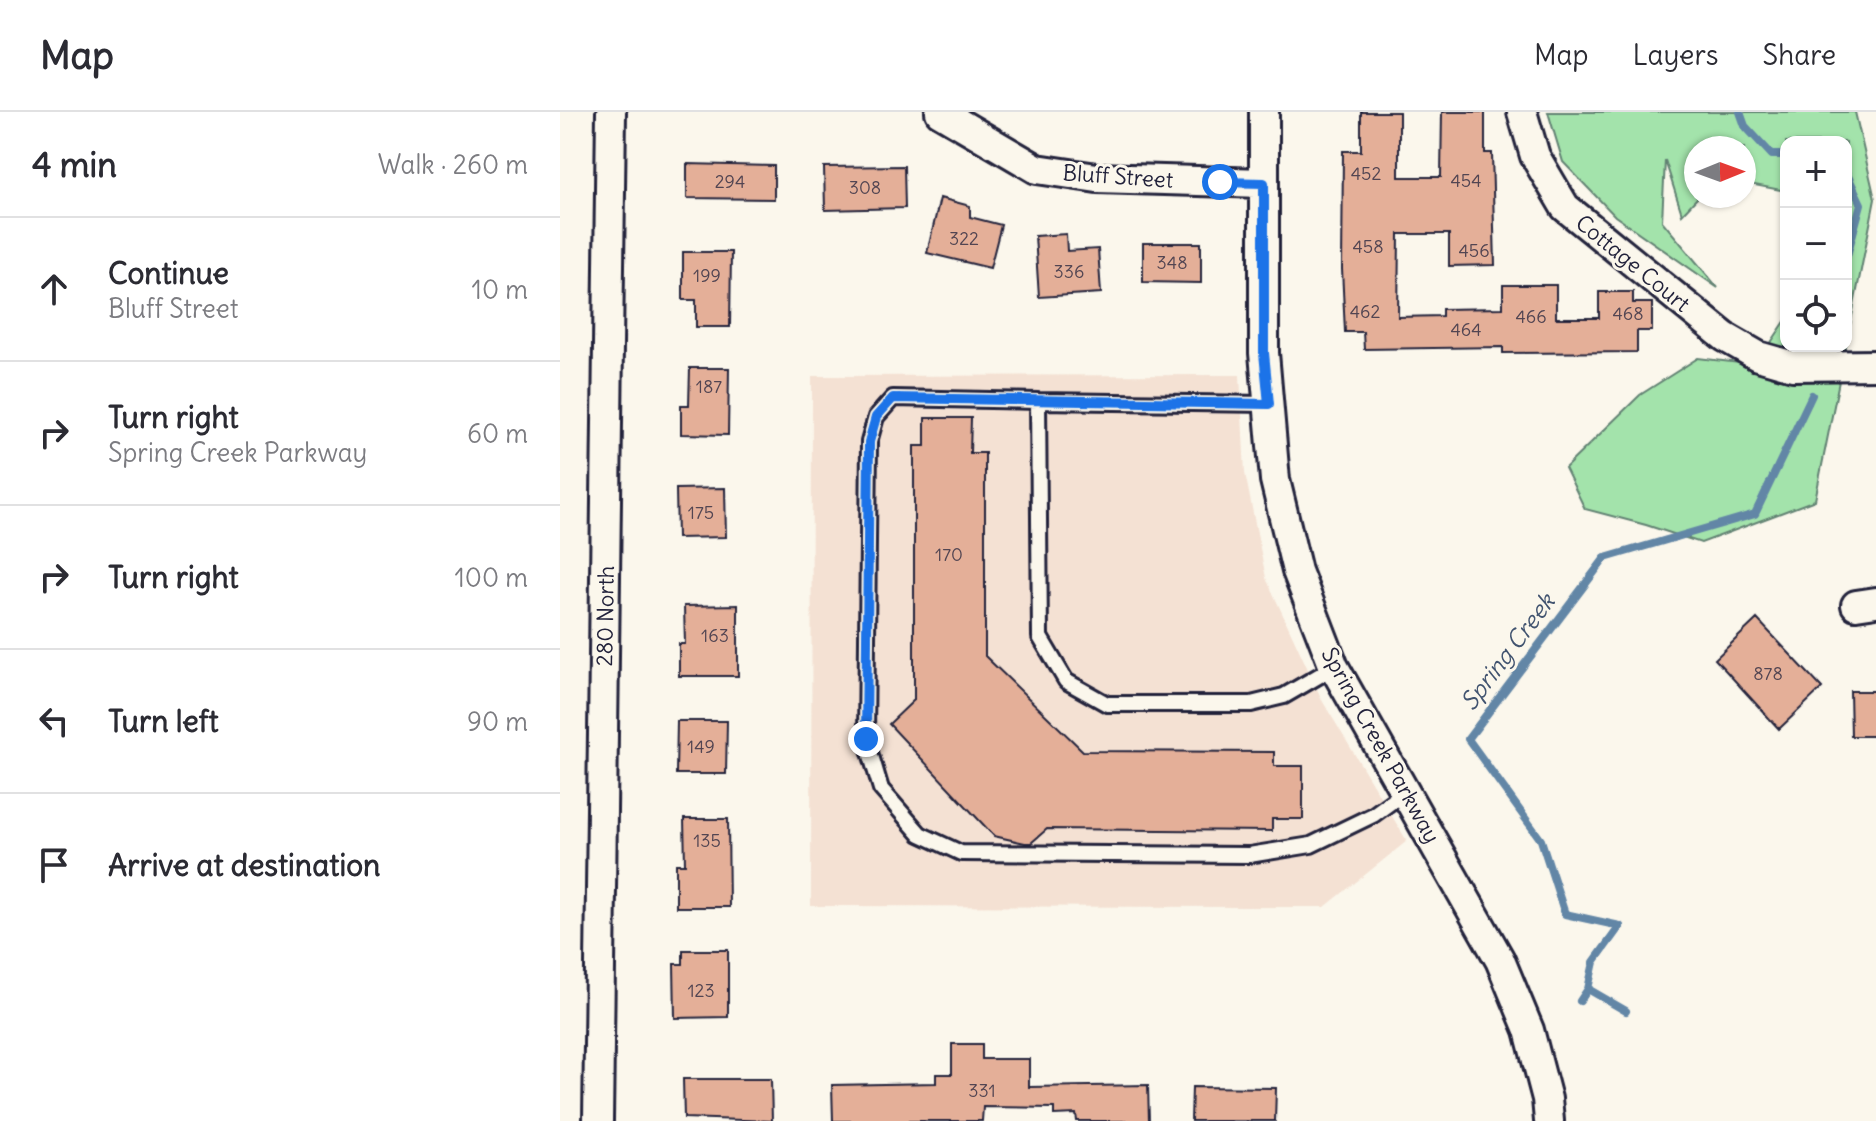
<!DOCTYPE html>
<meta charset="utf-8">
<style>
body{margin:0;font-family:Delius,sans-serif;background:#f7f7f7;color:#2b2b33}
.controls{position:absolute;right:24px;top:24px;display:grid;overflow:hidden;border-radius:16px;box-shadow:0 2px 6px #0004}
.controls button{width:72px;height:72px;display:grid;place-items:center;padding:0;border:0;border-bottom:2px solid #e1e1e2;background:#fff;color:#2b2b33;font:40px sans-serif}
.compass{position:absolute;left:1124px;top:24px;width:72px;height:72px;border-radius:50%;background:#fff;box-shadow:0 2px 6px #0004;rotate:89deg}
.stop{position:absolute;width:24px;height:24px;margin:-18px;border:6px solid #1a73e8;border-radius:50%;background:#fff}
.stop.end{background:#1a73e8;border-color:#fff;box-shadow:0 2px 8px #0008}
.list{margin:0;padding:0;list-style:none}
h2{display:flex;justify-content:space-between;align-items:center;height:104px;margin:0;padding:0 32px;font-size:34px}
h2 small{font-size:26px;font-weight:400;color:#7c7c81}
.list li{display:grid;grid-template-columns:52px 1fr auto;gap:24px;align-items:center;box-sizing:border-box;height:144px;padding:0 32px;border-top:2px solid #e1e1e2}
.list b{display:block;font-size:30px;white-space:nowrap}
.list p{margin:0;font-size:26px;white-space:nowrap;color:#7c7c81}
.list em{font-size:26px;font-style:normal;color:#7c7c81}
.icon{flex:none;width:44px;height:44px;fill:none;stroke:currentColor;stroke-width:2;stroke-linecap:round;stroke-linejoin:round}
.map{position:relative;flex:none;width:1316px;height:1009px;overflow:hidden}
header{display:flex;align-items:center;gap:48px;box-sizing:border-box;height:112px;padding:0 40px;background:#fff;border-bottom:2px solid #e1e1e2}
header strong{font-size:38px}
nav{display:flex;gap:44px;margin-inline-start:auto;font-size:28px}
main{display:flex}
aside{flex:1;background:#fff}
.map>svg:first-child{display:block}
.built{fill:#f4e1d3}
.green{fill:#a3e3ab;stroke:#628273;stroke-width:2}
.lines{fill:none;stroke-linecap:round;stroke-linejoin:round}
.stream{stroke:#6286a6;stroke-width:8}
.building{fill:#e4af98;stroke:#22223b;stroke-width:2}
.lane-casing{stroke:#22223b;stroke-width:20}
.street-casing{stroke:#22223b;stroke-width:34}
.lane{stroke:#fbf7ec;stroke-width:14}
.street{stroke:#fbf7ec;stroke-width:28}
.route{stroke:#1a73e8;stroke-width:10}
.labels{text-anchor:middle;stroke-width:6;stroke-linejoin:round;paint-order:stroke}
.number-label{font-size:18px;fill:#524552}
.street-label{font-size:22px;fill:#22223b;stroke:#fbf7ec}
.water-label{font-size:24px;font-style:italic;fill:#425470;stroke:#fbf7ec}
</style>
<header>
<strong>Map</strong>
<nav><a>Map</a><a>Layers</a><a>Share</a></nav>
</header>
<main>
<aside>
<h2>4 min<small>Walk · 260 m</small></h2>
<ul class="list">
<li><svg class="icon" aria-label="ahead" viewBox="0 0 24 24"><path d="M12 20V5M6 11l6-6 6 6"/></svg><div><b>Continue</b><p>Bluff Street</p></div><em>10 m</em></li>
<li><svg class="icon" aria-label="right" viewBox="0 0 24 24"><path d="M7 20v-9h11M14 6l5 5-5 5"/></svg><div><b>Turn right</b><p>Spring Creek Parkway</p></div><em>60 m</em></li>
<li><svg class="icon" aria-label="right" viewBox="0 0 24 24"><path d="M7 20v-9h11M14 6l5 5-5 5"/></svg><div><b>Turn right</b></div><em>100 m</em></li>
<li><svg class="icon" aria-label="left" viewBox="0 0 24 24"><path d="M17 20v-9H6M10 6l-5 5 5 5"/></svg><div><b>Turn left</b></div><em>90 m</em></li>
<li><svg class="icon" aria-label="arrive" viewBox="0 0 24 24"><path d="M6 21V4h12l-3 4 3 4H6"/></svg><div><b>Arrive at destination</b></div></li>
</ul>
</aside>
<div class="map">
<svg width="1316" height="1009" viewBox="0 0 1316 1009">
<rect width="100%" height="100%" fill="#fbf7ec"/>
<filter id="ink" filterUnits="userSpaceOnUse"><feTurbulence type="fractalNoise" baseFrequency=".0125" numOctaves="2"/><feDisplacementMap in="SourceGraphic" scale="16" xChannelSelector="R" yChannelSelector="G"/><feConvolveMatrix kernelMatrix="1 2 1 2 8 2 1 2 1" color-interpolation-filters="sRGB"/></filter>
<g filter="url(#ink)">
<path class="built" d="M 680,263 L 685,361 L 706,466 L 763,590 L 847,729 L 765,795 L 251,794 L 252,264 Z"/>
<path class="green" d="M 988,0 L 1295,0 L 1315,87 L 1286,234 L 1286,30 L 1226,30 L 1226,79 L 1184,71 L 1184,36 L 1136,36 L 1136,84 L 1139,84 L 1122,102 L 1105,48 L 1102,109 L 1158,176 L 1055,104 L 1003,50 Z
M 1226,208 L 1226,234 L 1286,234 L 1255,388 L 1141,431 L 1086,413 L 1025,397 L 1005,356 L 1080,283 L 1138,246 L 1196,253 Z"/>
<g class="lines">
<path class="stream" d="M 1180,0 L 1185,14 L 1212,43 L 1226,43
M 1286,60 L 1301,92 L 1286,147
M 1020,889 L 1028,877
M 1066,899 L 1028,877 L 1034,850 L 1060,814 L 1005,802 L 981,728 L 908,627 L 1045,446 L 1195,402 L 1252,283"/>
</g>
<path class="building" d="M 801,0 L 839,0 L 839,65 L 881,65 L 882,0 L 925,0 L 925,41 L 932,41 L 935,153 L 889,154 L 889,122 L 839,122 L 838,205 L 882,204 L 882,197 L 943,196 L 943,173 L 996,173 L 996,206 L 1039,206 L 1039,180 L 1073,180 L 1073,191 L 1092,191 L 1092,219 L 1077,219 L 1077,240 L 943,241 L 943,235 L 804,237 L 803,220 L 785,220 L 782,157 L 783,39 L 801,39 Z
M 127,52 L 214,54 L 214,87 L 127,86 Z
M 344,54 L 345,96 L 265,98 L 264,55 Z
M 380,86 L 410,94 L 410,105 L 441,113 L 430,156 L 367,141 Z
M 506,122 L 507,139 L 538,137 L 541,181 L 479,185 L 475,124 Z
M 583,131 L 641,131 L 641,171 L 583,170 Z
M 123,140 L 171,140 L 170,215 L 136,215 L 136,188 L 123,188 Z
M 130,256 L 169,256 L 168,323 L 121,322 L 121,293 L 129,293 Z
M 365,306 L 411,306 L 410,341 L 425,341 L 425,544 L 523,639 L 714,640 L 714,654 L 743,654 L 743,707 L 712,707 L 712,719 L 487,717 L 471,731 L 465,731 L 434,724 L 329,612 L 354,588 L 354,334 L 365,334 Z
M 165,376 L 166,425 L 117,426 L 116,377 Z
M 178,493 L 178,564 L 119,564 L 119,532 L 125,532 L 124,494 Z
M 1197,507 L 1262,576 L 1219,617 L 1155,547 Z
M 1290,579 L 1316,579 L 1316,624 L 1291,624 Z
M 117,609 L 167,609 L 166,662 L 116,662 Z
M 124,707 L 168,707 L 169,795 L 116,795 L 116,752 L 125,752 Z
M 123,838 L 168,838 L 168,905 L 115,906 L 114,852 L 123,852 Z
M 392,932 L 422,932 L 422,947 L 469,947 L 469,975 L 588,973 L 589,1009 L 517,1009 L 516,1002 L 494,1003 L 494,996 L 423,995 L 422,1009 L 273,1009 L 272,973 L 376,971 L 376,962 L 392,962 Z
M 123,967 L 211,967 L 212,1009 L 124,1006 Z
M 632,975 L 716,976 L 715,1009 L 631,1009 Z"/>
<g class="lines">
<g class="lane-casing">
<path id="lane" d="M 478,289 L 333,286 L 316,305 L 309,330 L 306,627 L 321,677 L 360,722 L 401,741 L 689,743 L 751,733 L 813,703 L 846,679
M 709,292 L 478,289 L 480,525 L 506,569 L 547,592 L 691,592 L 724,584 L 774,555"/>
</g>
<g class="street-casing">
<path id="street" d="M 380,0 L 477,57 L 537,66 L 704,71
M 704,0 L 704,241 L 715,368 L 737,459 L 774,555 L 940,848 L 969,918 L 987,987 L 989,1009
M 962,0 L 975,44 L 1005,95 L 1165,225 L 1198,244 L 1233,254 L 1316,253
M 1296,493 L 1316,490
M 38,1009 L 51,0"/>
</g>
<use href="#lane" class="lane"/>
<use href="#street" class="street"/>
</g>
</g>
<g class="lines" filter="url(#ink)">
<path class="route" d="M 306,627 L 309,330 L 316,305 L 333,286 L 709,292 L 704,241 L 704,71 L 660,70"/>
</g>
<g class="labels">
<g class="number-label">
<text x="806" y="68">452</text>
<text x="906" y="75">454</text>
<text x="170" y="76">294</text>
<text x="305" y="82">308</text>
<text x="404" y="133">322</text>
<text x="808" y="141">458</text>
<text x="914" y="145">456</text>
<text x="612" y="157">348</text>
<text x="509" y="166">336</text>
<text x="147" y="170">199</text>
<text x="805" y="206">462</text>
<text x="1068" y="208">468</text>
<text x="971" y="211">466</text>
<text x="906" y="224">464</text>
<text x="149" y="281">187</text>
<text x="141" y="407">175</text>
<text x="389" y="449">170</text>
<text x="155" y="530">163</text>
<text x="1208" y="568">878</text>
<text x="141" y="641">149</text>
<text x="147" y="735">135</text>
<text x="141" y="885">123</text>
<text x="422" y="985">331</text>
</g>
<g class="street-label">
<text transform="translate(558 64) rotate(4)" y="8">Bluff Street</text>
<text transform="translate(1073 151) rotate(39)" y="8">Cottage Court</text>
<text transform="translate(45 504) rotate(-89)" y="8">280 North</text>
<text transform="translate(821 633) rotate(61)" y="8">Spring Creek Parkway</text>
</g>
<g class="water-label">
<text transform="translate(948 540) rotate(-53)" y="8">Spring Creek</text>
</g>
</g>
</svg>
<div class="controls">
<button>+</button>
<button>−</button>
<button><svg class="icon" aria-label="locate" viewBox="0 0 24 24"><circle cx="12" cy="12" r="6"/><path d="M12 2v4M12 18v4M2 12h4M18 12h4"/></svg></button>
</div>
<svg class="compass" viewBox="-18 -18 36 36"><path d="M0-13l5 13h-10z" fill="#e53935"/><path d="M0 13l5-13h-10z" fill="#7c7c81"/></svg>
<div class="stop" style="left:660px;top:70px"></div>
<div class="stop end" style="left:306px;top:627px"></div>
</div>
</main>
